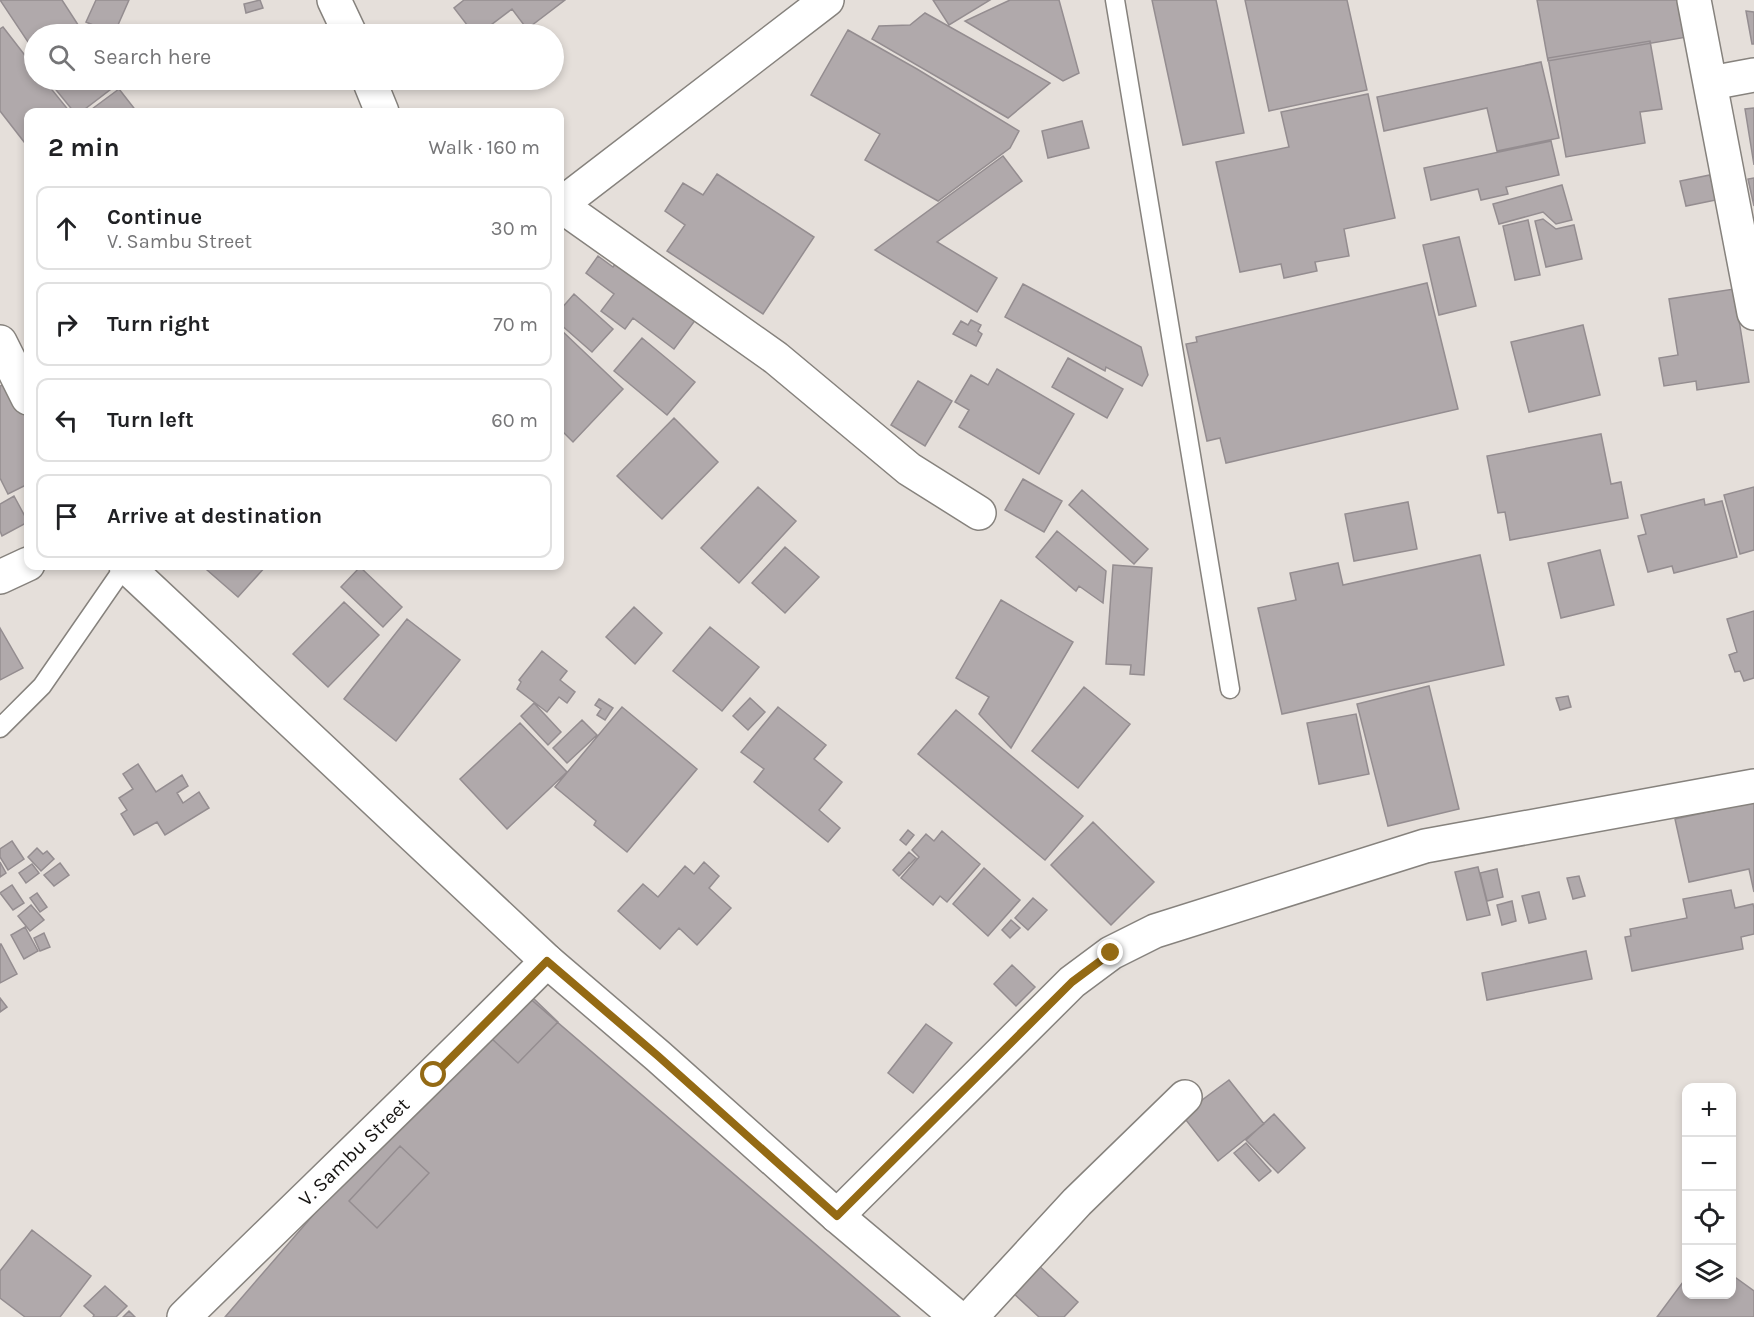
<!DOCTYPE html>
<meta charset="utf-8">
<style>
body{margin:0;font-family:Karla,sans-serif;background:#f6f6f6;color:#202124}
.controls{position:absolute;right:18px;bottom:18px;display:grid;overflow:hidden;border-radius:12px;box-shadow:0 3px 9px #0003}
.controls button{width:54px;height:54px;display:grid;place-items:center;padding:0;border:0;border-bottom:2px solid #e0e0e0;background:#fff;color:#202124;font:30px sans-serif}
.stop{position:absolute;width:18px;height:18px;margin:-14px;border:4px solid #946a14;border-radius:50%;background:#fff}
.stop.end{background:#946a14;border-color:#fff;box-shadow:0 2px 6px #0008}
.list{margin:0;padding:0;list-style:none}
h2{display:flex;justify-content:space-between;align-items:center;height:78px;margin:0;padding:0 24px;font-size:26px}
h2 small{font-size:20px;font-weight:400;color:#757577}
.list li{display:grid;grid-template-columns:39px 1fr auto;gap:18px;align-items:center;box-sizing:border-box;height:84px;margin:0 12px 12px;padding:0 12px;border:2px solid #e0e0e0;border-radius:12px}
.list b{display:block;font-size:22px;white-space:nowrap}
.list p{margin:0;font-size:20px;white-space:nowrap;color:#757577}
.list em{font-size:20px;font-style:normal;color:#757577}
.icon{flex:none;width:33px;height:33px;fill:none;stroke:currentColor;stroke-width:2;stroke-linecap:round;stroke-linejoin:round}
.map{position:relative;flex:none;width:1754px;height:1317px;overflow:hidden}
.search{position:absolute;background:#fff;box-shadow:0 3px 9px #0003;left:24px;top:24px;width:540px;height:66px;display:flex;align-items:center;gap:15px;box-sizing:border-box;padding:0 21px;border-radius:33px;color:#757577;font-size:22px}
.panel{position:absolute;background:#fff;box-shadow:0 3px 9px #0003;left:24px;top:108px;width:540px;height:462px;border-radius:12px}
.map>svg:first-child{display:block}
.building{fill:#b0a9ab;stroke:#948d90;stroke-width:1.5}
.lines{fill:none;stroke-linecap:round;stroke-linejoin:round}
.service-casing{stroke:#86827d;stroke-width:21}
.minor-casing{stroke:#86827d;stroke-width:36}
.secondary-casing{stroke:#86827d;stroke-width:36}
.service{stroke:#fff;stroke-width:18}
.minor{stroke:#fff;stroke-width:33}
.secondary{stroke:#fff;stroke-width:33}
.route{stroke:#946a14;stroke-width:8}
.labels{text-anchor:middle;stroke-width:5;stroke-linejoin:round;paint-order:stroke}
.street-label{font-size:20px;fill:#161412;stroke:#e5dfda}
</style>
<div class="map">
<svg width="1754" height="1317" viewBox="0 0 1754 1317">
<rect width="100%" height="100%" fill="#e5dfda"/>
<path class="building" d="M 0,0 L 62,0 L 84,34 L 34,34 L 34,42 L 30,45 Z
M 96,0 L 129,0 L 114,34 L 86,22 Z
M 260,0 L 263,8 L 246,13 L 244,4 Z
M 464,0 L 565,0 L 527,29 L 512,9 L 479,34 L 474,34 L 454,8 Z
M 933,0 L 990,0 L 949,25 Z
M 1010,0 L 1059,0 L 1079,73 L 1063,81 L 965,21 Z
M 1152,0 L 1216,0 L 1244,133 L 1183,145 Z
M 1245,0 L 1347,0 L 1367,90 L 1269,111 Z
M 1537,0 L 1680,0 L 1687,37 L 1548,61 Z
M 1746,11 L 1754,12 L 1754,44 L 1752,44 Z
M 925,13 L 1050,83 L 1008,118 L 872,39 L 879,26 L 910,25 Z
M 3,27 L 34,67 L 34,80 L 44,80 L 70,112 L 28,112 L 28,147 L 0,111 L 0,29 Z
M 848,30 L 917,69 L 1019,131 L 1010,148 L 938,201 L 865,160 L 880,134 L 811,95 Z
M 1650,41 L 1662,109 L 1640,112 L 1645,143 L 1566,157 L 1548,58 Z
M 1541,62 L 1559,138 L 1497,151 L 1487,108 L 1384,131 L 1377,97 Z
M 48,80 L 111,80 L 115,86 L 81,112 L 74,112 Z
M 119,89 L 137,112 L 88,112 Z
M 1368,94 L 1395,218 L 1344,229 L 1349,256 L 1315,262 L 1317,271 L 1284,278 L 1281,264 L 1240,272 L 1216,162 L 1289,147 L 1281,112 Z
M 1754,108 L 1754,165 L 1745,109 Z
M 1082,121 L 1089,148 L 1048,158 L 1042,131 Z
M 1551,141 L 1559,175 L 1506,187 L 1508,194 L 1481,200 L 1478,189 L 1431,200 L 1424,168 Z
M 1003,156 L 1022,181 L 937,242 L 997,278 L 977,312 L 875,250 Z
M 717,174 L 814,237 L 763,314 L 667,251 L 685,225 L 665,211 L 683,183 L 703,195 Z
M 1710,175 L 1716,200 L 1686,206 L 1680,181 Z
M 1754,178 L 1754,206 L 1748,179 Z
M 1562,185 L 1572,220 L 1556,224 L 1543,212 L 1499,224 L 1493,204 Z
M 1543,219 L 1556,229 L 1574,225 L 1582,259 L 1546,267 L 1535,221 Z
M 1528,220 L 1540,275 L 1515,280 L 1503,226 Z
M 1459,237 L 1476,306 L 1439,315 L 1423,245 Z
M 623,254 L 702,311 L 674,349 L 633,318 L 625,329 L 601,311 L 614,294 L 586,273 L 598,256 L 613,267 Z
M 1427,283 L 1458,409 L 1226,463 L 1220,438 L 1207,441 L 1186,344 L 1197,342 L 1196,337 Z
M 1023,284 L 1141,347 L 1148,375 L 1142,386 L 1106,367 L 1105,371 L 1005,317 Z
M 1734,289 L 1749,382 L 1697,390 L 1696,381 L 1664,386 L 1659,358 L 1678,355 L 1669,299 Z
M 574,294 L 613,329 L 592,352 L 560,324 L 560,310 Z
M 971,320 L 981,325 L 978,331 L 982,334 L 976,346 L 953,334 L 961,321 L 968,325 Z
M 1583,325 L 1600,395 L 1529,412 L 1511,342 Z
M 560,329 L 623,389 L 573,442 L 560,429 Z
M 642,338 L 695,382 L 667,415 L 614,371 Z
M 1068,358 L 1123,389 L 1107,418 L 1052,387 Z
M 997,369 L 1074,414 L 1039,474 L 959,427 L 969,410 L 955,402 L 971,375 L 988,385 Z
M 11,381 L 28,416 L 28,484 L 8,494 L 0,478 L 0,386 Z
M 918,381 L 952,401 L 925,446 L 891,425 Z
M 674,418 L 718,462 L 662,519 L 617,476 Z
M 1601,434 L 1611,484 L 1621,482 L 1628,518 L 1510,540 L 1505,512 L 1498,513 L 1487,456 Z
M 1023,479 L 1062,501 L 1044,532 L 1005,510 Z
M 758,487 L 796,521 L 739,583 L 701,548 Z
M 1754,487 L 1754,550 L 1740,554 L 1724,495 Z
M 1082,490 L 1148,549 L 1134,564 L 1069,505 Z
M 14,496 L 28,522 L 2,536 L 0,531 L 0,504 Z
M 1704,499 L 1705,505 L 1722,501 L 1737,557 L 1674,573 L 1672,566 L 1648,572 L 1638,536 L 1646,534 L 1641,515 Z
M 1408,502 L 1417,549 L 1354,561 L 1345,514 Z
M 1057,531 L 1106,571 L 1103,603 L 1079,586 L 1076,591 L 1036,557 Z
M 785,547 L 819,577 L 785,613 L 752,583 Z
M 1600,550 L 1614,605 L 1561,618 L 1548,563 Z
M 1480,555 L 1504,665 L 1282,714 L 1258,608 L 1296,600 L 1290,573 L 1338,563 L 1343,585 Z
M 1113,565 L 1152,568 L 1144,675 L 1130,674 L 1131,665 L 1106,664 Z
M 211,566 L 266,566 L 238,597 L 207,570 Z
M 360,567 L 402,607 L 383,627 L 341,587 Z
M 1001,600 L 1073,642 L 1011,748 L 979,714 L 989,697 L 956,678 Z
M 344,602 L 379,635 L 328,687 L 293,654 Z
M 634,607 L 662,633 L 635,664 L 606,637 Z
M 1754,611 L 1754,678 L 1744,681 L 1740,671 L 1735,672 L 1729,655 L 1737,652 L 1727,619 Z
M 407,619 L 460,660 L 396,741 L 344,699 Z
M 710,627 L 759,667 L 722,711 L 673,671 Z
M 0,628 L 23,668 L 0,680 Z
M 542,651 L 567,671 L 560,680 L 575,692 L 567,703 L 559,697 L 547,712 L 517,689 L 521,682 L 519,680 Z
M 1429,686 L 1459,809 L 1388,826 L 1357,704 Z
M 1084,687 L 1130,724 L 1078,788 L 1032,751 Z
M 1568,696 L 1571,707 L 1560,710 L 1556,698 Z
M 750,698 L 765,712 L 748,730 L 733,716 Z
M 599,699 L 613,708 L 605,720 L 597,715 L 601,709 L 595,705 Z
M 534,703 L 561,732 L 548,745 L 521,716 Z
M 622,707 L 697,769 L 627,852 L 594,825 L 596,821 L 555,787 Z
M 778,707 L 826,745 L 814,759 L 842,782 L 819,810 L 840,828 L 828,842 L 754,782 L 764,769 L 741,752 Z
M 956,710 L 1083,816 L 1045,860 L 918,754 Z
M 1356,714 L 1369,774 L 1319,784 L 1307,723 Z
M 582,720 L 597,735 L 567,763 L 553,748 Z
M 520,723 L 567,772 L 507,829 L 460,779 Z
M 138,764 L 156,792 L 182,775 L 188,786 L 177,793 L 183,803 L 199,792 L 209,808 L 165,835 L 157,822 L 134,835 L 121,814 L 127,810 L 119,798 L 133,789 L 123,774 Z
M 1754,802 L 1754,892 L 1749,869 L 1689,882 L 1675,819 Z
M 1093,822 L 1154,882 L 1111,925 L 1051,865 Z
M 908,830 L 914,835 L 906,845 L 900,840 Z
M 942,831 L 980,864 L 947,902 L 940,896 L 933,905 L 901,878 L 919,857 L 912,850 L 926,834 L 934,841 Z
M 12,841 L 24,859 L 8,870 L 0,857 L 0,849 Z
M 37,848 L 43,854 L 47,851 L 54,859 L 41,871 L 28,857 Z
M 909,852 L 916,858 L 899,876 L 893,870 Z
M 0,862 L 6,873 L 0,877 Z
M 704,862 L 719,876 L 709,888 L 731,908 L 697,945 L 679,928 L 660,949 L 618,911 L 643,884 L 658,897 L 685,866 L 694,874 Z
M 60,863 L 69,875 L 54,886 L 44,875 Z
M 32,864 L 39,873 L 26,883 L 19,873 Z
M 1478,867 L 1490,915 L 1467,920 L 1455,872 Z
M 984,868 L 1020,900 L 988,936 L 953,904 Z
M 1497,869 L 1503,897 L 1487,901 L 1480,873 Z
M 1579,876 L 1585,896 L 1573,899 L 1567,878 Z
M 12,885 L 24,903 L 13,910 L 0,893 Z
M 1731,890 L 1735,908 L 1753,904 L 1754,908 L 1754,934 L 1741,937 L 1743,949 L 1632,971 L 1625,937 L 1631,936 L 1630,929 L 1687,918 L 1683,899 Z
M 1539,892 L 1546,919 L 1529,923 L 1522,896 Z
M 37,893 L 47,907 L 40,912 L 30,898 Z
M 1033,898 L 1047,910 L 1028,930 L 1015,918 Z
M 1512,901 L 1516,921 L 1502,925 L 1497,905 Z
M 31,905 L 44,920 L 30,931 L 18,916 Z
M 1011,920 L 1020,928 L 1010,938 L 1002,930 Z
M 25,927 L 38,951 L 24,959 L 11,935 Z
M 44,933 L 50,947 L 40,951 L 34,938 Z
M 0,944 L 1,944 L 17,974 L 0,983 Z
M 1586,951 L 1592,979 L 1487,1000 L 1482,973 Z
M 1012,965 L 1035,987 L 1016,1006 L 994,984 Z
M 513,984 L 900,1317 L 225,1317 Z
M 532,997 L 558,1022 L 518,1063 L 491,1038 Z
M 0,998 L 7,1007 L 0,1012 Z
M 926,1024 L 952,1043 L 913,1093 L 888,1073 Z
M 1229,1080 L 1264,1124 L 1218,1161 L 1182,1115 Z
M 1274,1114 L 1305,1148 L 1278,1173 L 1246,1140 Z
M 1246,1143 L 1271,1171 L 1259,1181 L 1234,1153 Z
M 400,1146 L 429,1173 L 377,1228 L 349,1201 Z
M 32,1230 L 91,1276 L 60,1317 L 25,1317 L 0,1298 L 0,1271 Z
M 1037,1264 L 1078,1302 L 1064,1317 L 1039,1317 L 1012,1292 Z
M 1732,1275 L 1754,1291 L 1754,1317 L 1657,1317 L 1686,1278 L 1686,1294 L 1732,1294 Z
M 105,1286 L 127,1306 L 116,1317 L 93,1317 L 94,1315 L 84,1306 Z
M 129,1311 L 135,1317 L 123,1317 Z"/>
<g class="lines">
<g class="service-casing">
<path id="service" d="M 1115,0 L 1230,689
M 0,728 L 42,686 L 125,566"/>
</g>
<g class="minor-casing">
<g id="minor">
<path d="M 334,0 L 350,34"/>
<path d="M 1694,0 L 1754,313"/>
<path d="M 369,80 L 382,112"/>
<path d="M 1711,83 L 1754,75"/>
<path d="M 560,205 L 776,358 L 909,469 L 979,513"/>
<path d="M 0,342 L 28,398"/>
<path d="M 837,1216 L 1072,982 L 1111,953 L 1155,931 L 1425,846 L 1754,786"/>
<path id="s1" d="M 184,1317 C 305,1198 428,1081 547,961"/>
<path d="M 971,1317 L 1077,1202 L 1185,1097"/>
</g>
</g>
<g class="secondary-casing">
<path id="secondary" d="M 560,205 L 827,0
M 126,566 L 547,961 L 658,1056 L 837,1216 L 957,1317
M 0,577 L 28,564"/>
</g>
<use href="#service" class="service"/>
<use href="#minor" class="minor"/>
<use href="#secondary" class="secondary"/>
</g>
<g class="lines">
<path class="route" d="M 434,1075 L 547,961 L 658,1056 L 837,1216 L 1072,982 L 1111,953"/>
</g>
<g class="labels">
<g class="street-label">
<text dy="7" stroke="none"><textPath href="#s1" startOffset="237">V. Sambu Street</textPath></text>
</g>
</g>
</svg>
<div class="controls">
<button>+</button>
<button>−</button>
<button><svg class="icon" aria-label="locate" viewBox="0 0 24 24"><circle cx="12" cy="12" r="6"/><path d="M12 2v4M12 18v4M2 12h4M18 12h4"/></svg></button>
<button><svg class="icon" aria-label="layers" viewBox="0 0 24 24"><path d="M12 4l9 5-9 5-9-5zM3 14l9 5 9-5"/></svg></button>
</div>
<div class="stop" style="left:434px;top:1075px"></div>
<div class="stop end" style="left:1111px;top:953px"></div>
<div class="search"><svg class="icon" aria-label="search" viewBox="0 0 24 24"><circle cx="10" cy="10" r="6"/><path d="M15 15l6 6"/></svg>Search here</div>
<section class="panel">
<h2>2 min<small>Walk · 160 m</small></h2>
<ul class="list">
<li><svg class="icon" aria-label="ahead" viewBox="0 0 24 24"><path d="M12 20V5M6 11l6-6 6 6"/></svg><div><b>Continue</b><p>V. Sambu Street</p></div><em>30 m</em></li>
<li><svg class="icon" aria-label="right" viewBox="0 0 24 24"><path d="M7 20v-9h11M14 6l5 5-5 5"/></svg><div><b>Turn right</b></div><em>70 m</em></li>
<li><svg class="icon" aria-label="left" viewBox="0 0 24 24"><path d="M17 20v-9H6M10 6l-5 5 5 5"/></svg><div><b>Turn left</b></div><em>60 m</em></li>
<li><svg class="icon" aria-label="arrive" viewBox="0 0 24 24"><path d="M6 21V4h12l-3 4 3 4H6"/></svg><div><b>Arrive at destination</b></div></li>
</ul>
</section>
</div>
